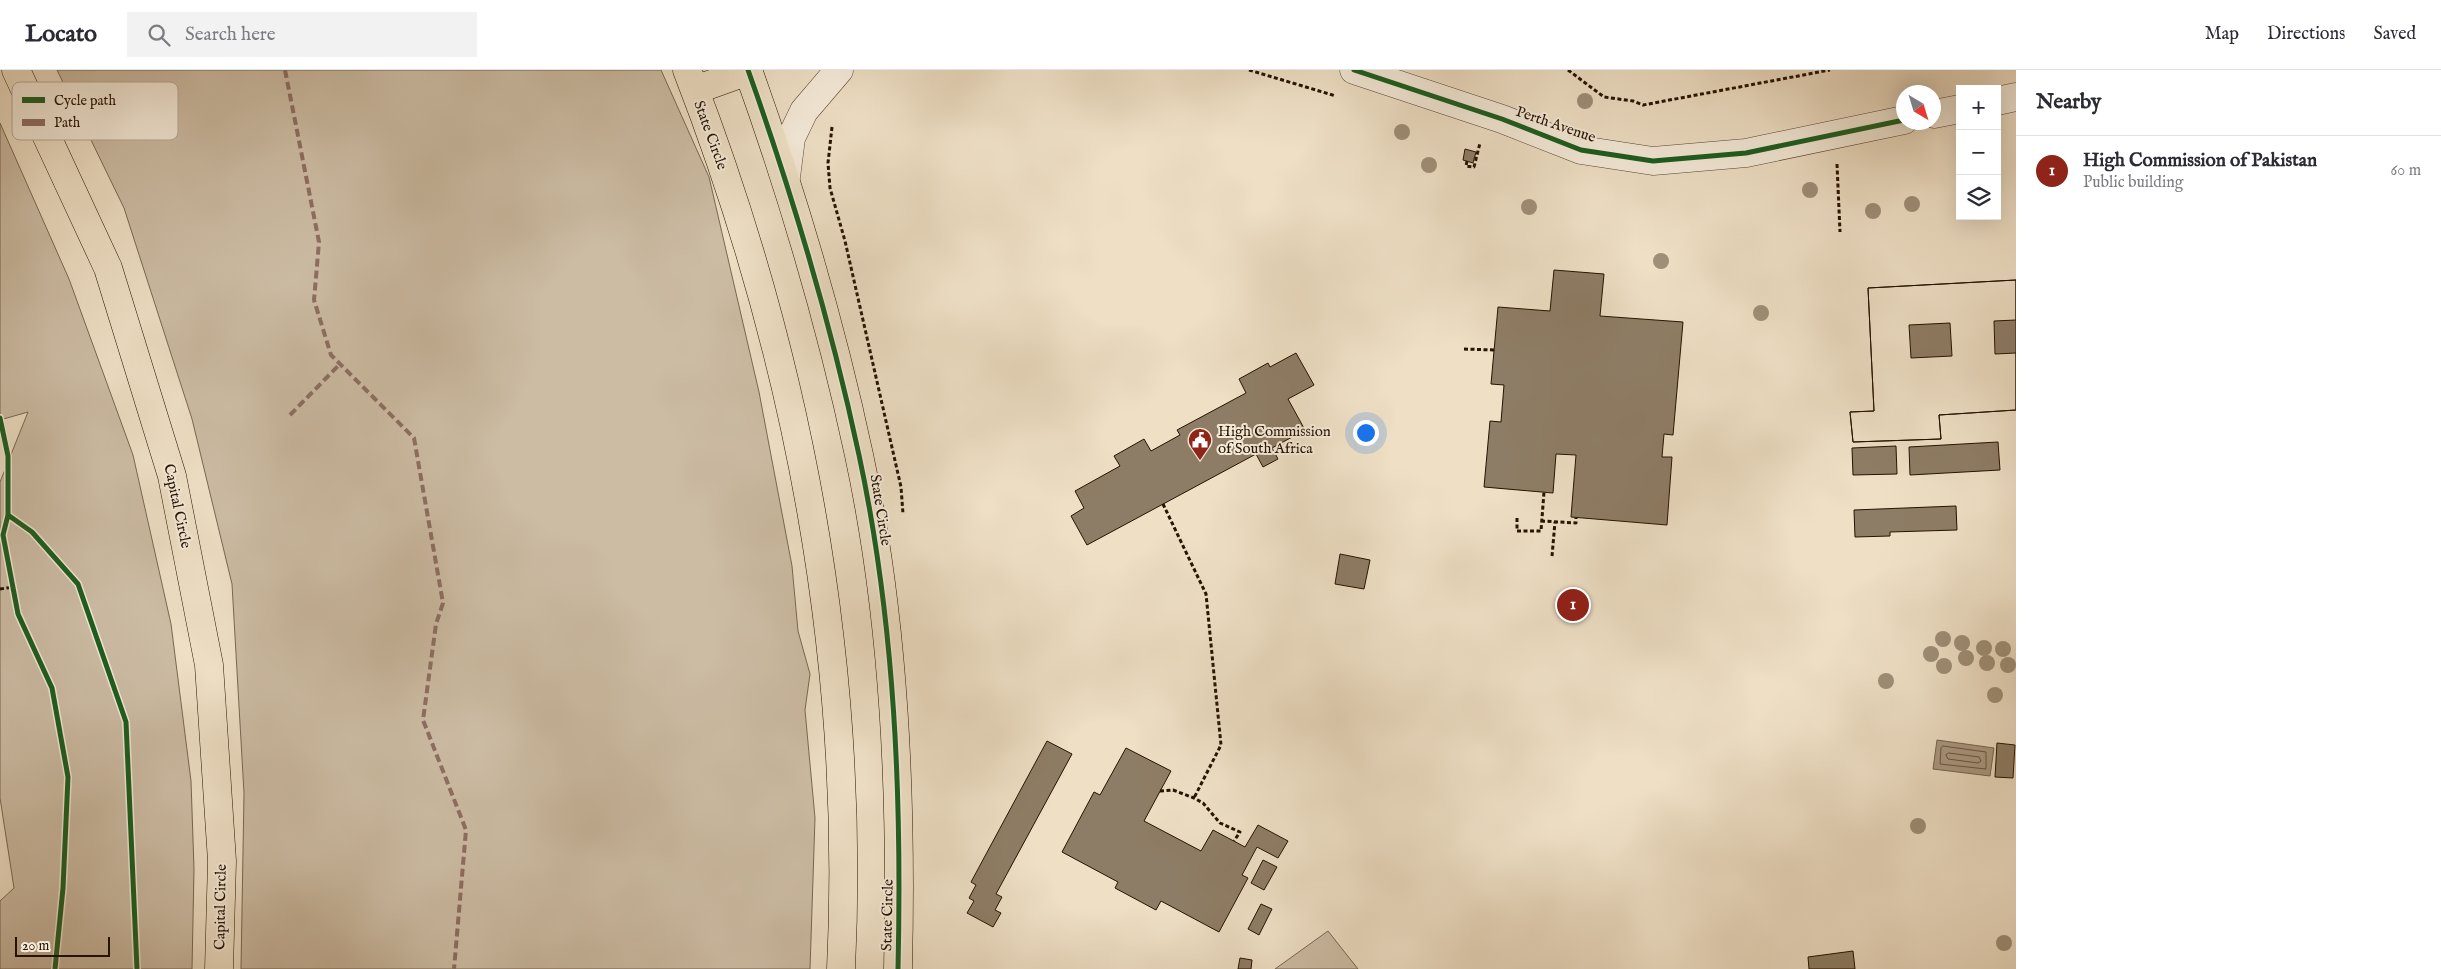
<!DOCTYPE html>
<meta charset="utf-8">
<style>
body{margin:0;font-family:"IM FELL English",serif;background:#f2f2f3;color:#2b2b33}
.controls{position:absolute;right:15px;top:15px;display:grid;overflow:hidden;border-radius:0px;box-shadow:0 5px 20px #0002}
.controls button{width:45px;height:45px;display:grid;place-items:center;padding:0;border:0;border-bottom:1px solid #e1e1e2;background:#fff;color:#2b2b33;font:25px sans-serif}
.compass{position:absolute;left:1896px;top:15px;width:45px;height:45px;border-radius:50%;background:#fff;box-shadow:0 5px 20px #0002;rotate:142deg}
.scale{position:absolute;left:15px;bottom:12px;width:95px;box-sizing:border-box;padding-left:5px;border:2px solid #251200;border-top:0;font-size:14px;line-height:18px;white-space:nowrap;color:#251200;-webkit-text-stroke:4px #f4ead9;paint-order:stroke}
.you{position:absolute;left:1365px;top:362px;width:18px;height:18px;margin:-12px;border:4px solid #fff;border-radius:50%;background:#1a73e8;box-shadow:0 0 0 8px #1a73e833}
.badge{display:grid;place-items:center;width:32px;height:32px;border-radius:50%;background:#8f2418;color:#fff;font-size:16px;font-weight:700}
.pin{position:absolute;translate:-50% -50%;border:2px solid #fff;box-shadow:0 1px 5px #0006}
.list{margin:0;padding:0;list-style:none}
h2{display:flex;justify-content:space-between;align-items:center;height:65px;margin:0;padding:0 20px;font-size:21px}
h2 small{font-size:16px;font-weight:400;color:#7c7c81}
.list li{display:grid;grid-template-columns:32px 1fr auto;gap:15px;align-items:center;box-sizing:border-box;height:70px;padding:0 20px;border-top:1px solid #e1e1e2}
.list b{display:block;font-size:19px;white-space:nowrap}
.list p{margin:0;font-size:16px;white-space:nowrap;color:#7c7c81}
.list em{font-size:16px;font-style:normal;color:#7c7c81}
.icon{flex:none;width:28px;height:28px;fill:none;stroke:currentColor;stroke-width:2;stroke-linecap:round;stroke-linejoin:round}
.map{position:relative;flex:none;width:2016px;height:899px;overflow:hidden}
header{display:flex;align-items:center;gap:30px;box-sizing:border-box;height:70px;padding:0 25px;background:#fff;border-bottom:1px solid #e1e1e2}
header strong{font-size:24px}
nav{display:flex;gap:28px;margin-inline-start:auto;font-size:18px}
.search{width:350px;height:45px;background:#f2f2f3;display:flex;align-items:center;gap:12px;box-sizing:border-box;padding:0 18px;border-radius:0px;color:#7c7c81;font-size:19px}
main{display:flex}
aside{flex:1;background:#fff}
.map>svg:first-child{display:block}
.green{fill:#ccbca4;stroke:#786752}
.water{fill:#aa9982;stroke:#75634e}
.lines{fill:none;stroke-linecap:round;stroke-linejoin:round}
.shore{stroke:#685641;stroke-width:1}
.building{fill:#8e7d66;stroke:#251200;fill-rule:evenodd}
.minor-casing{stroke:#574531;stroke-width:29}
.major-casing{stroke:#251200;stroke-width:29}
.highway-casing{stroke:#251200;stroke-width:29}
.path{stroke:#251200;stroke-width:3;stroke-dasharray:4 2.5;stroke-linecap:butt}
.minor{stroke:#f4ead9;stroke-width:28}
.major{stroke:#eedfc5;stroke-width:28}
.highway{stroke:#eedfc5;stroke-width:28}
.quiet{stroke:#8d6e63;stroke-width:4;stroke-dasharray:8 4;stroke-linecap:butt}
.cycleway-casing{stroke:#f4ead9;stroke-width:8}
.cycleway{stroke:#1b5e20;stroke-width:5}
.tree{fill:#9f8f78}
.labels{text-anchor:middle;stroke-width:4;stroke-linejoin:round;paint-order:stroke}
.street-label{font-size:15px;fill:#251200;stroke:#f4ead9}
.poi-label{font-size:15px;fill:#251200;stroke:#f4ead9;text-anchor:start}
.key{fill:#f4ead9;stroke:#b6a998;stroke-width:1}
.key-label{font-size:14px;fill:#251200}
</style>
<header>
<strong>Locato</strong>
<div class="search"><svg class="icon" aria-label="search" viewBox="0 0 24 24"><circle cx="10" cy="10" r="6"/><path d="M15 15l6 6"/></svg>Search here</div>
<nav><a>Map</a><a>Directions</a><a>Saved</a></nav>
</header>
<main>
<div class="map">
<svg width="2016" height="899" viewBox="0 0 2016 899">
<rect width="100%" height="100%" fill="#eedfc5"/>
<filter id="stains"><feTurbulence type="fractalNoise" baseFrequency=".004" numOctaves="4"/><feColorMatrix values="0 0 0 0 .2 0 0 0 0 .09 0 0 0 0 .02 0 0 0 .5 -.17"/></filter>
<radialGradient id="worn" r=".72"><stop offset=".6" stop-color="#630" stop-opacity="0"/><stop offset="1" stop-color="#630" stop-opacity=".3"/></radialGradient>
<path class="green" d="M 57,0 L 661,0 L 709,107 L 759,322 L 792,496 L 798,561 L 810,604 L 805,640 L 815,748 L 810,899 L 241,899 L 244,723 L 232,514 L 192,349 L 124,138 Z
M 0,53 L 69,209 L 133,385 L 171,554 L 191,711 L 194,799 L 192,899 L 0,899 L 0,831 L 14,818 L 0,728 L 0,412 L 28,342 L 0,350 Z
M 1328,861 L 1358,899 L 1275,899 Z"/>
<path class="water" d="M 1937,670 L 1994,678 L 1990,706 L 1933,699 Z"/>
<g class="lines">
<path class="shore" d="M 1943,676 L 1986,682 L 1986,699 L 1940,694 L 1941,678 Z
M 1949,683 L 1979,687 L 1981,691 L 1978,693 L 1948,689 L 1946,685 Z"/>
</g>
<path class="building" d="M 1465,79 L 1476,82 L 1473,93 L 1463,90 Z
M 1554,200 L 1604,204 L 1600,246 L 1683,252 L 1673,365 L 1664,364 L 1662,387 L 1672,387 L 1667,455 L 1571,447 L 1576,385 L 1556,384 L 1553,423 L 1484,417 L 1490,351 L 1501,352 L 1504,315 L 1491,314 L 1498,237 L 1550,241 Z
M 2016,210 L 2016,250 L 1994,251 L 1995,284 L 2016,283 L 2016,340 L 1939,345 L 1941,369 L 1853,372 L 1850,342 L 1874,341 L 1868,218 ZM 1950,253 L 1952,286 L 1911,288 L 1909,255 Z
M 2016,210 L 2016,340 L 1939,345 L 1941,369 L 1853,372 L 1850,342 L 1874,341 L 1868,218 Z
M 1296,283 L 1314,315 L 1288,329 L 1305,360 L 1272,378 L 1278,389 L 1263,397 L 1256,384 L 1087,475 L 1071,446 L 1084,438 L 1075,421 L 1120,396 L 1114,386 L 1144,369 L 1151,381 L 1180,365 L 1177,360 L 1246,323 L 1239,309 L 1268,293 L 1270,297 Z
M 1998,372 L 2000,400 L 1910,405 L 1909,377 Z
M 1896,376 L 1897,404 L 1853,405 L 1852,378 Z
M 1956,436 L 1957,460 L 1890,462 L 1890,466 L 1855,467 L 1854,440 Z
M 1340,484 L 1370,490 L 1364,519 L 1335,514 Z
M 1047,671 L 1072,684 L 996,824 L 1002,827 L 995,840 L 1001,843 L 993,857 L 967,843 L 974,831 L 969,828 L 976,815 L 971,812 Z
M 1997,673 L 2015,675 L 2013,708 L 1995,707 Z
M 1126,678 L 1171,701 L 1144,751 L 1201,781 L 1213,760 L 1245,777 L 1258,755 L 1288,771 L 1278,788 L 1257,777 L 1242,805 L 1248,808 L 1219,862 L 1161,831 L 1156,840 L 1115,818 L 1118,812 L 1062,782 L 1094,722 L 1100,725 Z
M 1263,790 L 1277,797 L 1264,820 L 1251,813 Z
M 1261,834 L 1272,839 L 1259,865 L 1248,859 Z
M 1853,881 L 1855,899 L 1809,899 L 1808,887 Z
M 1240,888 L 1252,890 L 1251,899 L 1238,899 Z"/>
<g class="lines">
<g class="minor-casing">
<path id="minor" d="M 1354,0 L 1502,49 L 1581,80 L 1653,91 L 1746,83 L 1904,50
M 1997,31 L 2016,27
M 1934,44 L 1960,39
M 786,107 L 791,68 L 804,41 L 839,0"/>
</g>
<g class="major-casing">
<path id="major" d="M 687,0 C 798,285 856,593 841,899
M 748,0 C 793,126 831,254 859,385 C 895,553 902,728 898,899
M 695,20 L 748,1"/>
</g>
<g class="highway-casing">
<path id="highway" d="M 16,0 L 108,198 L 172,406 L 209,595 L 222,791 L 219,899"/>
</g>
<path class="path" d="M 1249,0 L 1336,26
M 1568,0 L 1604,27 L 1633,31 L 1643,35 L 1830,0
M 832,57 L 828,93 L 830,118 L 845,171 L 901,417 L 903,444
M 1467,91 L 1466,96 L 1474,97 L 1480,73
M 1837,94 L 1840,162
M 1464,279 L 1494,280
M 1163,434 L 1206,524 L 1221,675 L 1194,728
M 1517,448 L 1517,461 L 1541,461 L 1544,422
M 1541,451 L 1576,453 L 1576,448
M 1552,486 L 1555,452
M 0,519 L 13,517
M 1160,721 L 1173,720 L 1194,728 L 1203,733 L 1220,753 L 1240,762 L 1234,771"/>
<use href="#minor" class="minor"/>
<use href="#major" class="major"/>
<use href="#highway" class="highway"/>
<path class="quiet" d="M 285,0 L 319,172 L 314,230 L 331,285 L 414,368 L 443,533 L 436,554 L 423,650 L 466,760 L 454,899
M 290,345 L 340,294"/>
<g class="cycleway-casing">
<path id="cycleway" d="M 748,0 C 793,126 831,254 859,385 C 895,553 902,728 898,899
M 1354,0 L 1502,49 L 1581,80 L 1653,91 L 1746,83 L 1904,50
M 0,348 L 8,386 L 8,445 L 3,465 L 18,544 L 52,618 L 68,707 L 63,818 L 55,899
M 8,445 L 32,462 L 78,514 L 126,652 L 137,899"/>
</g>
<use href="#cycleway" class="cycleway"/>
</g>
<g class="tree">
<circle cx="1585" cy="31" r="8"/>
<circle cx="1402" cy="62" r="8"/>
<circle cx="1429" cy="95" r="8"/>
<circle cx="1810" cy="120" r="8"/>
<circle cx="1912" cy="134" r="8"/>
<circle cx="1529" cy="137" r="8"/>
<circle cx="1873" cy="141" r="8"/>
<circle cx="1661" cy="191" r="8"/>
<circle cx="1761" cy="243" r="8"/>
<circle cx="1943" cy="569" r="8"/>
<circle cx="1962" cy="573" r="8"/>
<circle cx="1984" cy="578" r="8"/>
<circle cx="2003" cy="579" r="8"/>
<circle cx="1931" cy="584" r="8"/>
<circle cx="1966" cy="588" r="8"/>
<circle cx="1987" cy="593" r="8"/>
<circle cx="2008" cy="595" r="8"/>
<circle cx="1944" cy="596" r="8"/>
<circle cx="1886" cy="611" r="8"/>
<circle cx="1995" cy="625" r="8"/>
<circle cx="1918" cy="756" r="8"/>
<circle cx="2004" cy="873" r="8"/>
</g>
<defs>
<g id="civic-pin" transform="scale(1.25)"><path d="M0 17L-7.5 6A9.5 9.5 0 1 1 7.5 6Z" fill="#8f2418" stroke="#f4ead9"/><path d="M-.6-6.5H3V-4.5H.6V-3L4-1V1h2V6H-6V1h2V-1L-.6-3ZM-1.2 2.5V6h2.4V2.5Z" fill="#fff"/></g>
</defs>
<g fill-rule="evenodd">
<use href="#civic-pin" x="1200" y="370"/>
</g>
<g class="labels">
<g class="street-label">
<text transform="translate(1556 54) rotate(19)" y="5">Perth Avenue</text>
<text transform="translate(711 65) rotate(70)" y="5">State Circle</text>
<text transform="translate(178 436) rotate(78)" y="5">Capital Circle</text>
<text transform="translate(881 440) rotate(81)" y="5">State Circle</text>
<text transform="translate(220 837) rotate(-89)" y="5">Capital Circle</text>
<text transform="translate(887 845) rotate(-89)" y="5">State Circle</text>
</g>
<g class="poi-label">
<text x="1218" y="366">High Commission<tspan x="1218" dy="17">of South Africa</tspan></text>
</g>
</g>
<rect x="12" y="12" width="166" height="58" rx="8" class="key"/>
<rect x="22" y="27" width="23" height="6" fill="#1b5e20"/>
<rect x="22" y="49" width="23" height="7" fill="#8d6e63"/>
<g class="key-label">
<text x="54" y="35">Cycle path</text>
<text x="54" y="57">Path</text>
</g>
<rect width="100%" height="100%" filter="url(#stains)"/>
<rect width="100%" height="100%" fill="url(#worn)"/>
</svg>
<div class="controls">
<button>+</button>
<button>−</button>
<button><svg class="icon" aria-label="layers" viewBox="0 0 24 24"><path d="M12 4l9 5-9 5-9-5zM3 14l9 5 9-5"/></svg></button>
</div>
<svg class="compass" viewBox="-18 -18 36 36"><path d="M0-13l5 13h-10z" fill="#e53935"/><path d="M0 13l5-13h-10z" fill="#7c7c81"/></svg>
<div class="scale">20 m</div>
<div class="you"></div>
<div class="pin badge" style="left:1573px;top:535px">1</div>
</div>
<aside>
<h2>Nearby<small></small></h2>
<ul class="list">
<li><span class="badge">1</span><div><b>High Commission of Pakistan</b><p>Public building</p></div><em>60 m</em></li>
</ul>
</aside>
</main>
